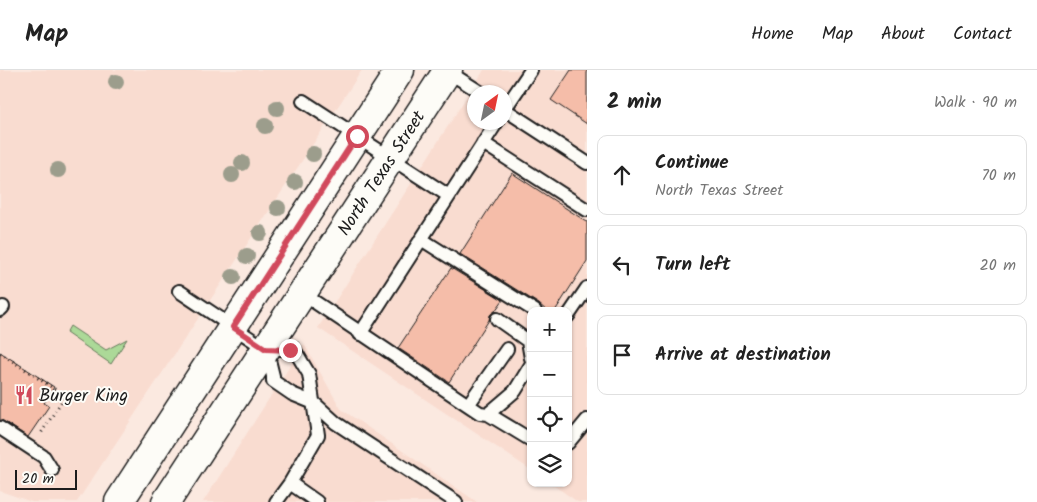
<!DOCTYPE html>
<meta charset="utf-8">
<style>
body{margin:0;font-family:Kalam,sans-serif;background:#f2f2f2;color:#222}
.controls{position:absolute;right:15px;bottom:15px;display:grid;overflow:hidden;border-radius:10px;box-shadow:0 1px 4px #0004}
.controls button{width:45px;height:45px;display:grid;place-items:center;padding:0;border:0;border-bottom:1px solid #e0e0e0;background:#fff;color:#222;font:25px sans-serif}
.compass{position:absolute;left:467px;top:15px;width:45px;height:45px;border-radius:50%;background:#fff;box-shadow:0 1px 4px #0004;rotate:33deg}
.scale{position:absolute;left:15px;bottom:12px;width:62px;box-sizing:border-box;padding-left:5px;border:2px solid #1c1c1c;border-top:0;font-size:14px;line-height:18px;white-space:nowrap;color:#1c1c1c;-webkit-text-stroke:4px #fdfcf7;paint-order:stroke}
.stop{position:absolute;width:15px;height:15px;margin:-11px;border:4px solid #d1495b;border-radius:50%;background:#fff}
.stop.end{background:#d1495b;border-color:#fff;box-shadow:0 1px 5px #0008}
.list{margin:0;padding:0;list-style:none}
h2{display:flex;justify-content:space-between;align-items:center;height:65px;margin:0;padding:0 20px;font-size:21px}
h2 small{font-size:16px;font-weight:400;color:#767676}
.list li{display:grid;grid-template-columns:32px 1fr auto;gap:15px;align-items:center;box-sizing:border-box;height:80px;margin:0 10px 10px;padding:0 10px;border:1px solid #e0e0e0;border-radius:10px}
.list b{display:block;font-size:19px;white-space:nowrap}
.list p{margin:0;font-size:16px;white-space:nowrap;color:#767676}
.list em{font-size:16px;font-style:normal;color:#767676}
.icon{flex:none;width:28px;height:28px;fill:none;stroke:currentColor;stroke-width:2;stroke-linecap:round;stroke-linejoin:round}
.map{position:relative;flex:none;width:587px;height:432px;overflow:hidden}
header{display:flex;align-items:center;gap:30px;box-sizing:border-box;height:70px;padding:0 25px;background:#fff;border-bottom:1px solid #e0e0e0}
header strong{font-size:24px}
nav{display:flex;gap:28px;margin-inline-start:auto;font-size:18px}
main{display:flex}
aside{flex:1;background:#fff}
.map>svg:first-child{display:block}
.built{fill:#f9dcd0;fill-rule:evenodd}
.green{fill:#acd998;stroke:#647a5a}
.building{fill:#f5bda9;stroke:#1c1c1c}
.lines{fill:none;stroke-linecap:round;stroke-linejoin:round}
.lane-casing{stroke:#1c1c1c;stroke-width:16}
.secondary-casing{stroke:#1c1c1c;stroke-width:31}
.path{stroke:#1c1c1c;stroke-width:3;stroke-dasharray:1 4;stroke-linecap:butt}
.lane{stroke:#fdfcf7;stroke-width:12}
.secondary{stroke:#fdfcf7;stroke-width:28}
.tree{fill:#9c9d8c}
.route{stroke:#d1495b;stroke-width:6}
.labels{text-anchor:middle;stroke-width:4;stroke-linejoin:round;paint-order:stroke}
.street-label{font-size:18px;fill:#1c1c1c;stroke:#fdfcf7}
.poi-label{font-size:18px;fill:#1c1c1c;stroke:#fdfcf7;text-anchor:start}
</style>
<header>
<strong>Map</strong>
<nav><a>Home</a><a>Map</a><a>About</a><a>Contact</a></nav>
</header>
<main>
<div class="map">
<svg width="587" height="432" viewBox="0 0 587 432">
<rect width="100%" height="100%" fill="#fbe9e0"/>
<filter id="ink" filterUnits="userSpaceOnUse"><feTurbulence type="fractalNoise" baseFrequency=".02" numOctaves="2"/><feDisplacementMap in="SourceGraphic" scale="10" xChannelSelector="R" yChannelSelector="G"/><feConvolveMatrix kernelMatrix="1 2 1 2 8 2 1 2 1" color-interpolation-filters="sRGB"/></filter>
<g filter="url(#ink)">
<path class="built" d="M 0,0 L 362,0 L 77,432 L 32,432 L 0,421 Z
M 484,0 L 587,0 L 587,432 L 578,432 L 550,413 L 568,413 L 568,241 L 531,241 L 531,400 L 318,258 ZM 474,22 L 504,22 L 504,52 L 474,52 Z
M 304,274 L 341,339 L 477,432 L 203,432 Z"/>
<path class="green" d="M 70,256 L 106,280 L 127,269 L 111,294 L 66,263 Z"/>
<path class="building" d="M 571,0 L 587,0 L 587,54 L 551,30 Z
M 512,103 L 587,152 L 587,191 L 555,241 L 547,241 L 539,234 L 460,184 Z
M 451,198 L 503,230 L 495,241 L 490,245 L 489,250 L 449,312 L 398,278 Z
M 0,282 L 54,317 L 44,333 L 49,336 L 28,367 L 0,349 Z"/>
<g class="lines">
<g class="lane-casing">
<path id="lane" d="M 447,1 L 480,22
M 303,31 L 449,126
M 504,39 L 587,93
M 504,40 L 531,0
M 483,73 L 587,140
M 421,169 L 535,241
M 179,221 L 266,279 L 294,279 L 309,304 L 318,365 L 290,413 L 276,432
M 303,224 L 468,335 L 507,279
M 0,240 L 3,237
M 568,246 L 587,218
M 497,249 L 528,271 L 531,288
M 360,264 L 497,52
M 267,282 L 273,306 L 273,311 L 292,324 L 314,333 L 336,353 L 456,432
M 468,335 L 480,343 L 488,344 L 515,321 L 531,295
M 488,344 L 531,370
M 0,358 L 44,387 L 52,400
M 568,373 L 587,350
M 290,413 L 317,432"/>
</g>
<g class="secondary-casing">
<path id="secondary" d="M 119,432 L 400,0
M 166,432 L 448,0"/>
</g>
<path class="path" d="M 0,283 L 65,326 L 40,365"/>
<use href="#lane" class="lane"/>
<use href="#secondary" class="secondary"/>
</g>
<g class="tree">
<circle cx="116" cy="12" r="8"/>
<circle cx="277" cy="38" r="8"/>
<circle cx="265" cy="56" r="8"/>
<circle cx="313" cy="84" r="8"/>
<circle cx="242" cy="93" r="8"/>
<circle cx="58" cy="100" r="8"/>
<circle cx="232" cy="105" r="8"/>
<circle cx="295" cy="112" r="8"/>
<circle cx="278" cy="138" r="8"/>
<circle cx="260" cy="163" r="8"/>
<circle cx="247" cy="186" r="8"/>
<circle cx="233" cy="207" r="8"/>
</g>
</g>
<g class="lines" filter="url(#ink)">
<path class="route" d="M 290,280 L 266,279 L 233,257 L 357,66"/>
</g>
<defs>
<g id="restaurant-bare" transform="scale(1.5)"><path d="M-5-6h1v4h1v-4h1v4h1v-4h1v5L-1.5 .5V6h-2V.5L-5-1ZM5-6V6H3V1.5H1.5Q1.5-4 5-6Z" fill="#d1495b" stroke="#fdfcf7" stroke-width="2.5" paint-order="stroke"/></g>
</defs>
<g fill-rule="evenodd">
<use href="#restaurant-bare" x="24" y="325"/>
</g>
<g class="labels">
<g class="street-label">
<text transform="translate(381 103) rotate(-57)" y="6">North Texas Street</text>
</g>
<g class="poi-label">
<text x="39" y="331">Burger King</text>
</g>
</g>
</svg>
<div class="controls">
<button>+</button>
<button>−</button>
<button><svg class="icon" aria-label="locate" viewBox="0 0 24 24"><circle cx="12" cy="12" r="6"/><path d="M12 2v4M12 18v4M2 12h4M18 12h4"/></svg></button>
<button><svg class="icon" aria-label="layers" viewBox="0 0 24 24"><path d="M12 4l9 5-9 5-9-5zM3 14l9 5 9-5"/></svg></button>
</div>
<svg class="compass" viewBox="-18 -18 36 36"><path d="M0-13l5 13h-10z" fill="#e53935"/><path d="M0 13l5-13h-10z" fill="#767676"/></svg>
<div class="scale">20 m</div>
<div class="stop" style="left:357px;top:66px"></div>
<div class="stop end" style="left:290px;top:280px"></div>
</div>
<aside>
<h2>2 min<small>Walk · 90 m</small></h2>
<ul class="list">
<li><svg class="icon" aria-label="ahead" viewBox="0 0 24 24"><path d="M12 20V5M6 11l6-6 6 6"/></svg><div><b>Continue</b><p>North Texas Street</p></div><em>70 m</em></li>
<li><svg class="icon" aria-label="left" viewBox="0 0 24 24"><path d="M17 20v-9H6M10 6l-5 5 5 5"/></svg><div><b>Turn left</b></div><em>20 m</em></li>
<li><svg class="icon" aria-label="arrive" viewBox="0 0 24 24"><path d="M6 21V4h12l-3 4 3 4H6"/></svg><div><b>Arrive at destination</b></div></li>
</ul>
</aside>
</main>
